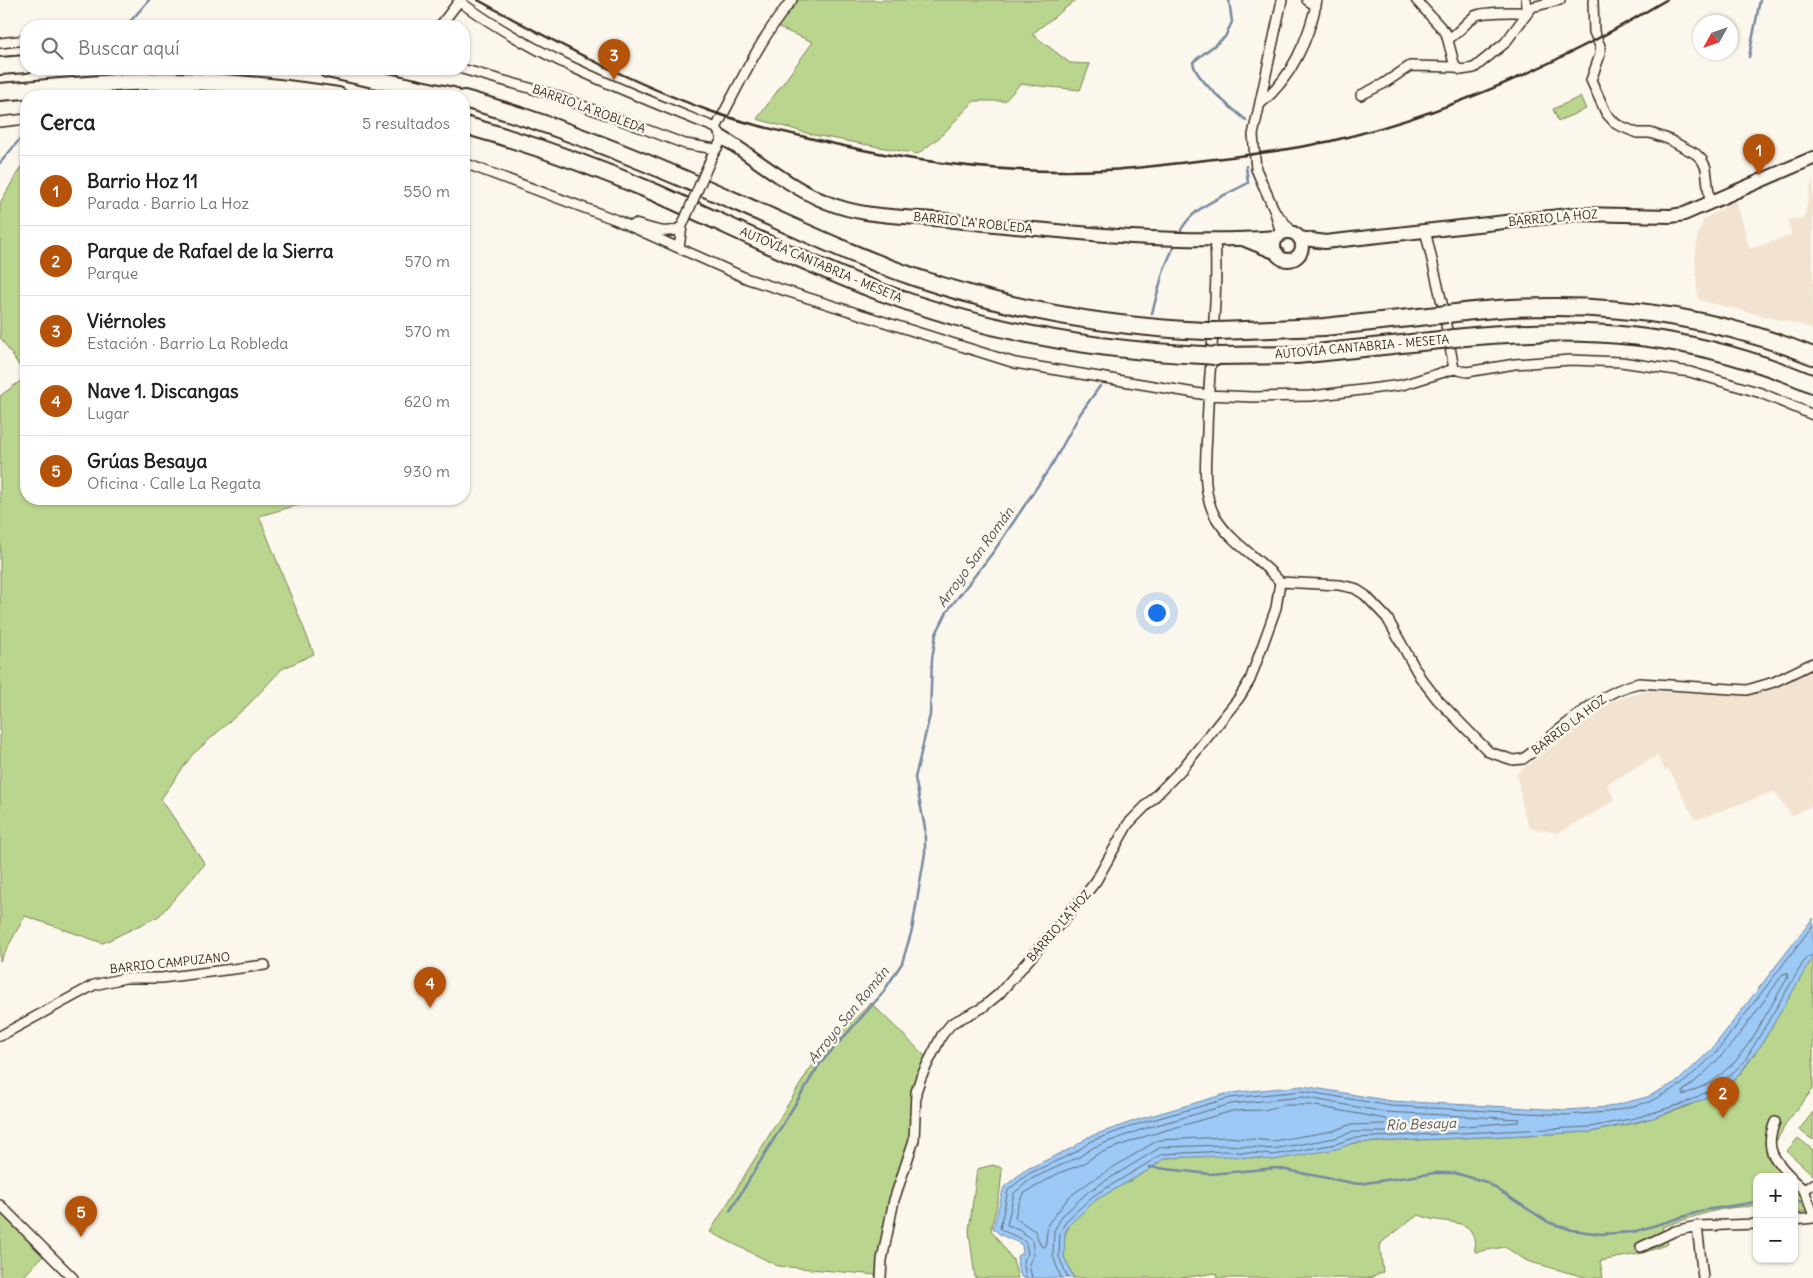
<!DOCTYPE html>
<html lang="es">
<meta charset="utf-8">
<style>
body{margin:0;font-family:Delius,sans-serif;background:#f6f6f6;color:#202124}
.controls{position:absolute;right:15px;bottom:15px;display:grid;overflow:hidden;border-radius:10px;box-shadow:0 1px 4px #0004}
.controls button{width:45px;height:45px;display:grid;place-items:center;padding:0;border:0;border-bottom:1px solid #e0e0e0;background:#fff;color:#202124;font:25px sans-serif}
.compass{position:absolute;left:1693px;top:15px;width:45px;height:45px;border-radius:50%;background:#fff;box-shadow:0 1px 4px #0004;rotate:230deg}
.you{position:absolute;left:1156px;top:612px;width:18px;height:18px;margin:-12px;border:4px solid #fff;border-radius:50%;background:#1a73e8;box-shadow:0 0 0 8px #1a73e833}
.badge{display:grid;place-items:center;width:32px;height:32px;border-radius:50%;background:#b45309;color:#fff;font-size:16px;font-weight:700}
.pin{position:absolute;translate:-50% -41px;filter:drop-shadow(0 1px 2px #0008)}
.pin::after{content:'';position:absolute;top:26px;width:18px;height:15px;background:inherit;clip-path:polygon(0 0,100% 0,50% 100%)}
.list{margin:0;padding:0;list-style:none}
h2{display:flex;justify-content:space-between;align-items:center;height:65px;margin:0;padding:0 20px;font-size:21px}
h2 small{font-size:16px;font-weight:400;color:#757577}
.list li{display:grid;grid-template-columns:32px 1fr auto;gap:15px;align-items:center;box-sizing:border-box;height:70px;padding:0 20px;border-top:1px solid #e0e0e0}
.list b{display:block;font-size:19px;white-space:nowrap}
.list p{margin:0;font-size:16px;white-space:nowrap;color:#757577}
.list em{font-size:16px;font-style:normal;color:#757577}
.icon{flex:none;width:28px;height:28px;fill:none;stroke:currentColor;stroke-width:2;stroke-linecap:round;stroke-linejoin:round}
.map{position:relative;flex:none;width:1813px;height:1278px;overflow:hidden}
.search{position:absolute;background:#fff;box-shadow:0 1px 4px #0004;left:20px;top:20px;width:450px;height:55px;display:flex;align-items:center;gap:12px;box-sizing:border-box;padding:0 18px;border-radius:20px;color:#757577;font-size:19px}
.panel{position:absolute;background:#fff;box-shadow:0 1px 4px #0004;left:20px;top:90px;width:450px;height:415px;border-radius:20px}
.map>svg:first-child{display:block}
.built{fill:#f2e3d0}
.green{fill:#bad68e;stroke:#7a8056}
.water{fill:#9cc9f6;stroke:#7589a0}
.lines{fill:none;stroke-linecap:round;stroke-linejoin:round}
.shore{stroke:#626a74;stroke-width:1}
.stream{stroke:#7589a0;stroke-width:2.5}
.street-casing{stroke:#3b2a1e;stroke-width:12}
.secondary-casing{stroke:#3b2a1e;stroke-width:16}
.highway-casing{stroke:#3b2a1e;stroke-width:20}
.street{stroke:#fbf7ec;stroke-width:9}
.secondary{stroke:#fbf7ec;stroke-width:12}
.highway{stroke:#fbf7ec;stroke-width:16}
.rail{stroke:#3b2a1e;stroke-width:2.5}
.street-bridge-casing{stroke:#3b2a1e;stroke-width:12;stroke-linecap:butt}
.highway-bridge-casing{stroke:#3b2a1e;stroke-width:20;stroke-linecap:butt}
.street-bridge{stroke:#fbf7ec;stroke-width:9}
.highway-bridge{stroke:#fbf7ec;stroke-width:16}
.labels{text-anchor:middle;stroke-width:5;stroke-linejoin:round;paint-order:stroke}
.street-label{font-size:12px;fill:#3b2a1e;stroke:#fbf7ec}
.water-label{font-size:14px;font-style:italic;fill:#535254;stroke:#fbf7ec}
</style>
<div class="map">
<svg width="1813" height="1278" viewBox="0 0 1813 1278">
<rect width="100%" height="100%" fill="#fbf7ec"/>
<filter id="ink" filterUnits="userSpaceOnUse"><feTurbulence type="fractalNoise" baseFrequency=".02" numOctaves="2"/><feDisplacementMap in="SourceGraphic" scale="10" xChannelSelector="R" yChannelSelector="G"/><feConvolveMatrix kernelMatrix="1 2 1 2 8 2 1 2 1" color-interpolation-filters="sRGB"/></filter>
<g filter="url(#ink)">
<path class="built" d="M 1813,176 L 1813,330 L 1802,325 L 1698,300 L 1695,258 L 1698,233 L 1704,219 L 1736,200 L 1750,249 L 1792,235 L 1788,220 L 1804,218 Z
M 1813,668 L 1813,805 L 1792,816 L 1774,792 L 1695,820 L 1669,769 L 1665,770 L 1657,756 L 1607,784 L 1615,801 L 1558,833 L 1530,828 L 1523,811 L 1517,773 L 1612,701 L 1647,691 L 1754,694 Z"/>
<path class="green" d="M 794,0 L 1076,0 L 1032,34 L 1070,63 L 1090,64 L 1080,90 L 1020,84 L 1005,101 L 974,101 L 941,136 L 918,154 L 814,135 L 757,119 L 813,42 L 777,27 Z
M 1580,97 L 1586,109 L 1558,121 L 1553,109 Z
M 26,158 L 26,376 L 0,337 L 0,203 Z
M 26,377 L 26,499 L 320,499 L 259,516 L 314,654 L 282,669 L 248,705 L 192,755 L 161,799 L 205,864 L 159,916 L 103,943 L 25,916 L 0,961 L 0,396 Z
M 1813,957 L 1813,1089 L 1787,1122 L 1767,1157 L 1785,1177 L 1757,1177 L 1757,1207 C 1725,1204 1691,1218 1662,1227 L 1668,1244 L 1643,1253 L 1600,1261 L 1603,1278 L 1588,1278 L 1527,1261 L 1505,1247 L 1475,1252 C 1475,1222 1463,1224 1437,1220 C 1430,1220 1425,1216 1418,1215 L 1382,1242 L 1380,1247 L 1383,1272 L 1370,1278 L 1217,1278 L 1216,1273 L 1182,1278 L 1074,1278 C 1071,1271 1066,1264 1064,1257 C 1056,1214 1105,1195 1135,1178 C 1144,1173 1157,1159 1167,1158 C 1229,1149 1293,1165 1353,1143 L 1591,1132 L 1636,1123 L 1681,1109 L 1718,1092 L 1740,1074 L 1761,1045 Z
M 871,1003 L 927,1058 L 913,1087 L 913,1133 L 877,1275 L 778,1266 L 710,1232 L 809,1070 L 831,1042 Z
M 1813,1112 L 1813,1140 L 1799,1130 Z
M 1798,1138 L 1813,1150 L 1813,1175 L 1787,1151 Z
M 993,1165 L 1002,1168 L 1000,1191 L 991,1230 L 1013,1260 L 1018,1278 L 975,1278 L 969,1231 L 977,1169 Z
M 1794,1186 L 1801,1195 L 1806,1212 L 1794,1211 Z
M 0,1211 L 44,1255 L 22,1278 L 0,1278 Z"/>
<path class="water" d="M 1813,918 L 1813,957 L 1761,1045 L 1736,1078 L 1702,1100 L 1653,1118 L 1591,1132 L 1353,1143 L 1337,1149 L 1274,1160 L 1227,1156 L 1165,1158 L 1147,1171 L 1096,1200 L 1071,1223 L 1065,1232 L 1064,1257 L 1074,1278 L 1022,1278 L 1018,1269 L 1017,1256 L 1023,1253 L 1022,1245 C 1012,1238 1001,1238 993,1228 L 1004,1187 L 1025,1170 L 1074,1147 L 1088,1137 L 1140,1119 L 1229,1093 L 1303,1086 L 1391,1101 L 1567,1110 L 1608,1107 L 1647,1097 L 1678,1081 L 1711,1050 Z"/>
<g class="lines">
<path class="shore" d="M 1783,974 L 1787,973 L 1788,977 L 1752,1039 L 1735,1062 L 1712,1082 L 1683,1095 L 1683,1091 C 1725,1060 1753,1016 1783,974 Z
M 1285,1105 L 1310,1105 L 1386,1119 L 1388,1122 L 1386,1124 L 1349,1125 L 1333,1131 L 1273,1141 L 1227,1137 L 1158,1140 L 1091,1181 L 1069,1197 L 1048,1224 L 1045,1247 L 1041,1246 L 1035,1231 L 1015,1218 L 1017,1208 L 1023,1194 L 1059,1173 L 1083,1164 L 1097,1154 L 1146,1136 L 1232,1111 L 1263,1110 Z
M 1026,1278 L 1023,1260 L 1028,1254 L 1026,1243 C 1017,1234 1007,1235 1000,1228 L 1008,1190 L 1028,1174 L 1076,1152 L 1091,1141 L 1141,1123 L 1230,1098 L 1303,1091 L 1391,1106 L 1567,1115 L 1608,1112 L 1649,1102 L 1681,1085 L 1715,1054 L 1813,925
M 1032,1278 L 1029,1264 L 1034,1254 L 1032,1240 L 1019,1229 L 1007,1225 L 1014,1193 L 1031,1179 L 1079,1157 L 1094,1147 L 1143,1129 L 1231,1104 L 1302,1097 L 1385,1112 L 1520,1119 L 1518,1122 L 1386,1132 L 1352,1132 L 1335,1138 L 1273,1149 L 1227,1145 L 1161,1147 L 1089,1191 L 1062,1216 L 1054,1231 L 1053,1256 L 1061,1278
M 1068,1278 L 1059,1257 L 1060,1232 L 1067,1220 L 1093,1196 L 1163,1154 L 1227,1151 L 1274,1155 L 1336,1144 L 1353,1138 L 1590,1127 L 1635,1118 L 1685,1103 L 1720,1085 L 1744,1062 L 1806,958 L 1813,955"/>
<path class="stream" d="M 1229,0 L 1232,22 L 1225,37 L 1193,62 C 1195,80 1232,108 1246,120
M 128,24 L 149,0
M 1749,57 L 1760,0
M 0,163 L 26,132
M 1179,234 C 1191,206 1223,197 1248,183 L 1246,166
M 1152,313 L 1164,269 L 1175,244
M 1149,1167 L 1210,1174 L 1276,1168 L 1358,1184 L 1435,1173 L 1455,1173 L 1486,1182 L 1548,1222 L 1572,1230 L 1601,1234 L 1633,1232 L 1705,1210 L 1757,1202
M 1794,1201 L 1807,1202
M 730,1211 L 819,1065 L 882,994 L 902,963 L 912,930 L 925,853 L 925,828 L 915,778 L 930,715 L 932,659 L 936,634 L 948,610 L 994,551 L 1053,463 L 1080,414 L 1100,386"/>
<g class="street-casing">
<path id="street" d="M 1307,0 L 1316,6
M 1416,0 L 1446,33 L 1455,67 L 1461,70 L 1474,68 L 1505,43 L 1532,7 L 1560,0
M 459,1 C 537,58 627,92 716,128 L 723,138 L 712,156
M 1593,1 L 1594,32 L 1600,46 L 1600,55 L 1591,80 L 1606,113 L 1616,124 L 1637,133 L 1650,133 L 1668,139 L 1696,154 L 1702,160 L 1706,168 L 1710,203
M 440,26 L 460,0
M 1448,39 C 1459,33 1465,23 1475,16 C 1481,12 1518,11 1526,13 L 1526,0
M 0,43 L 26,40
M 462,69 L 551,94 L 685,144 L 715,149
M 1361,95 L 1383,84 L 1410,66 L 1455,67
M 1260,104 C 1291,79 1309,39 1317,0
M 0,122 L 26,119
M 716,128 C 739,85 760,38 792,0
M 464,163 L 614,219 L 748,279 L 1015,363 L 1207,395 L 1253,397 L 1311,396 L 1362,390 L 1402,385 L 1454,369 L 1467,372 L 1515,364 L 1571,360 L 1621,362 L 1690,372 L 1761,393 L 1813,415
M 1278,215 L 1294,234
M 635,224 C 650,228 670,237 682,226
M 1425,230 L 1442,303 L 1454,369
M 1281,234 L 1275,212 L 1256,169 L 1253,135 L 1282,0
M 679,248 L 682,226
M 1280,582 L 1339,585 L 1354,588 L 1365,595 L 1387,618 L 1420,677 L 1437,699 L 1489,752 L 1513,760 L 1523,759 C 1559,733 1594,693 1639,683 L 1747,690 L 1774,682 L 1813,663
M 0,1036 L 94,985 L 125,978 L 161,978 L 265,965
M 1775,1122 C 1764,1148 1773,1159 1791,1177
M 1794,1181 L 1804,1190 L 1813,1213
M 1804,1190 L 1813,1184
M 0,1205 L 73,1278
M 1794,1220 L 1813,1218
M 1697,1226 L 1703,1278
M 1641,1247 L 1675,1231 L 1697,1226 L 1757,1224
M 881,1278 L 882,1260 L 894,1200 L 914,1140 L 916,1092 L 921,1077 L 942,1035 L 952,1023 L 982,1008 L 999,994 L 1085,895 L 1096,881 L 1128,824 L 1182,769 L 1239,698 L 1250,680 L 1276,608 L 1280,582 C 1261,559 1232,544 1216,518 C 1201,493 1206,460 1207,432 C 1208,368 1219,303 1215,239"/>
</g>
<g class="secondary-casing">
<path id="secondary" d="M 723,138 C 757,159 789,187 826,202 C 863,218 906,216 945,220 C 1056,231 1167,245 1278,237
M1274 246a14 14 0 1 1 28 0a14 14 0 1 1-28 0Z
M 1299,238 L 1325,242 L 1577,214 L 1671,216 L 1684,214 L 1813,158
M 1245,240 L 1277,253"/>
</g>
<g class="highway-casing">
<path id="highway" d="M 0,66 L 26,64
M 327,69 L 453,96
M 0,92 C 53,88 106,82 160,81 C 220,80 279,87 338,96
M 464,99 C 559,125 649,163 739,203 C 798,229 856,257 917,278 C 1009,309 1108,327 1206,331
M 464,125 C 529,143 593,166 656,193 C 730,226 802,262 878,291 C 983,331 1092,350 1203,355
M 1447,314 C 1572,298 1695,308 1813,356
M 1218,331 L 1324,327 L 1438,315
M 1454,338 C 1586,325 1689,332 1813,384
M 1215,356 L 1297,355 L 1440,340"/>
</g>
<use href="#street" class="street"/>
<use href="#secondary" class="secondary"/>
<use href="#highway" class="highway"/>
<path class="rail" d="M 478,0 C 553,41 629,82 710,111 C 740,122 770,129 801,136 C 900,161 1004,175 1106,170 C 1133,169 1161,165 1188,162 C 1236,157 1284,151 1331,141 C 1449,113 1563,62 1666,0"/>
<g class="street-bridge-casing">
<path id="street-bridge" d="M 682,226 L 712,156"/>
</g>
<g class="highway-bridge-casing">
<path id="highway-bridge" d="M 1438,315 L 1447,314
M 1206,331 L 1218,331
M 1440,340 L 1454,338
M 1203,355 L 1215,356"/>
</g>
<use href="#street-bridge" class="street-bridge"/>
<use href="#highway-bridge" class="highway-bridge"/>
</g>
</g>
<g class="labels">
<g class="street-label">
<text transform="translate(589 109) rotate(20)" y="4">BARRIO LA ROBLEDA</text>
<text transform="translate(1553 218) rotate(-5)" y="4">BARRIO LA HOZ</text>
<text transform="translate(973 223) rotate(6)" y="4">BARRIO LA ROBLEDA</text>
<text transform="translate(821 265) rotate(23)" y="4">AUTOVÍA CANTABRIA - MESETA</text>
<text transform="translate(1362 347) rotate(-5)" y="4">AUTOVÍA CANTABRIA - MESETA</text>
<text transform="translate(1569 725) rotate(-37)" y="4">BARRIO LA HOZ</text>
<text transform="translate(1059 926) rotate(-49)" y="4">BARRIO LA HOZ</text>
<text transform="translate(170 963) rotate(-6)" y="4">BARRIO CAMPUZANO</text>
</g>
<g class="water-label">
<text transform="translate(975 557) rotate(-54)" y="5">Arroyo San Román</text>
<text transform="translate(848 1015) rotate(-51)" y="5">Arroyo San Román</text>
<text transform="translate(1421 1124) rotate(-2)" y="5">Río Besaya</text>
</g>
</g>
</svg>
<div class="controls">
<button>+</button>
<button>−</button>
</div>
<svg class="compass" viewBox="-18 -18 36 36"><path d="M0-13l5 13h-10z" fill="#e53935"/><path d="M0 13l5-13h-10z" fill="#757577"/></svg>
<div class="you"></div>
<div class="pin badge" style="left:1759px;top:175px">1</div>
<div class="pin badge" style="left:1723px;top:1118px">2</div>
<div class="pin badge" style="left:614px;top:80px">3</div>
<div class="pin badge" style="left:430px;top:1008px">4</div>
<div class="pin badge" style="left:81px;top:1237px">5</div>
<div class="search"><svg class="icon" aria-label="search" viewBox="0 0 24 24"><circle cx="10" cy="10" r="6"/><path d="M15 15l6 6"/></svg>Buscar aquí</div>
<section class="panel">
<h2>Cerca<small>5 resultados</small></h2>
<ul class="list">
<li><span class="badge">1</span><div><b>Barrio Hoz 11</b><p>Parada · Barrio La Hoz</p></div><em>550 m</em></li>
<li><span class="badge">2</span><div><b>Parque de Rafael de la Sierra</b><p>Parque</p></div><em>570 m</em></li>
<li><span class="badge">3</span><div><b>Viérnoles</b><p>Estación · Barrio La Robleda</p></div><em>570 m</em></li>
<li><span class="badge">4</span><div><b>Nave 1. Discangas</b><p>Lugar</p></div><em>620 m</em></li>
<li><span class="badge">5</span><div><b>Grúas Besaya</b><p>Oficina · Calle La Regata</p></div><em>930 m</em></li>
</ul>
</section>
</div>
